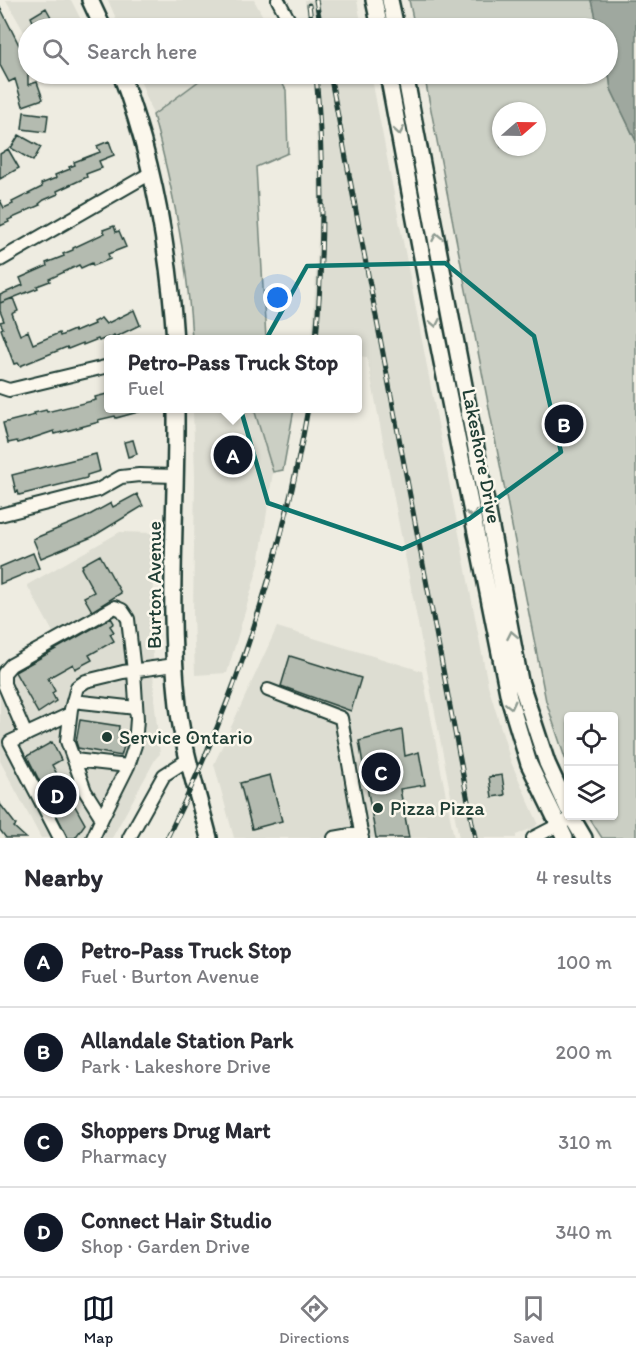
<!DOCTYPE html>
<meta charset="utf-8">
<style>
body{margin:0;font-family:Itim,sans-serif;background:#f2f2f3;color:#2b2b33}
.controls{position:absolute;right:18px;bottom:18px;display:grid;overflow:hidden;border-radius:6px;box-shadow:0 2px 4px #0004}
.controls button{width:54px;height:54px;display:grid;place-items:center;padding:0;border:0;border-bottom:2px solid #e1e1e2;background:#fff;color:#2b2b33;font:30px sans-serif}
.compass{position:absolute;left:492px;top:102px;width:54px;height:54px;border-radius:50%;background:#fff;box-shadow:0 2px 4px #0004;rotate:70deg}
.you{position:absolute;left:278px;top:298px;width:21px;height:21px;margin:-15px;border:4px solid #fff;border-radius:50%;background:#1a73e8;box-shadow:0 0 0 9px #1a73e833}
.badge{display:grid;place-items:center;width:39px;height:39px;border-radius:50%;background:#111827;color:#fff;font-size:20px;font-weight:700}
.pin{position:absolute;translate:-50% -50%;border:3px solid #fff;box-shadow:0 2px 6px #0006}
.popup{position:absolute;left:104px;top:335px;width:258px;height:78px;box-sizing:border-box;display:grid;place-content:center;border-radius:6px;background:#fff;filter:drop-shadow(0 2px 4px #0005);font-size:20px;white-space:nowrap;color:#7c7c81}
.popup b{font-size:22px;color:#2b2b33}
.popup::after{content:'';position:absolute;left:50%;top:100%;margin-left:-12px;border:12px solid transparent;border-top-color:#fff}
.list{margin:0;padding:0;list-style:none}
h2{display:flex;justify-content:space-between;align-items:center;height:78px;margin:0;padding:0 24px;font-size:26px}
h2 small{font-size:20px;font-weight:400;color:#7c7c81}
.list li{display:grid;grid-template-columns:39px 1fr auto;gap:18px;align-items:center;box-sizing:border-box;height:90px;padding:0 24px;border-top:2px solid #e1e1e2}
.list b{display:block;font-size:22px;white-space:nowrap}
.list p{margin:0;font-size:20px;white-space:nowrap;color:#7c7c81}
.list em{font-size:20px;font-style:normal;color:#7c7c81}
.icon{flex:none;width:33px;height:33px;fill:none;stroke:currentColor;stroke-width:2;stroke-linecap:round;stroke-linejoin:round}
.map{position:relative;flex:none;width:636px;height:838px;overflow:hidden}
.search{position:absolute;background:#fff;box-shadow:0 2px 4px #0004;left:18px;right:18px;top:18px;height:66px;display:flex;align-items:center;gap:15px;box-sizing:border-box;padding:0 21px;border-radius:33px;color:#7c7c81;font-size:22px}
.sheet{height:438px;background:#fff}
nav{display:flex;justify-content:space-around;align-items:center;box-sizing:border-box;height:84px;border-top:2px solid #e1e1e2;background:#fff;font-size:16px;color:#7c7c81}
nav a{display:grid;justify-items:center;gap:3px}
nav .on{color:#111827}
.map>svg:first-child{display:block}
.built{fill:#ddddd2}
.green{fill:#cbcfc4;stroke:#75867c;stroke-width:1.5;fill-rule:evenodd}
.water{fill:#9fa89f;stroke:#6c7d74;stroke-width:1.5}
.building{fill:#b4bbb0;stroke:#1f3d34;stroke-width:1.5}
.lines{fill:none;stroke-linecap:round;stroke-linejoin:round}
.minor-casing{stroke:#1f3d34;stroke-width:16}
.major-casing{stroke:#1f3d34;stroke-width:20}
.minor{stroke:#fbf7ec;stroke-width:12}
.major{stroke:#fbf7ec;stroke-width:15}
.rail-casing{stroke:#1f3d34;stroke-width:5}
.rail{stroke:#fbf7ec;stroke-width:3;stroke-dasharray:9;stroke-linecap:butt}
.oneway{stroke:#8d9a90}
.marked{fill:none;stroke:#0f766e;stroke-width:4.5;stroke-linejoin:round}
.poi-dot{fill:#1f3d34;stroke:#fbf7ec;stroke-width:2}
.labels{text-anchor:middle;stroke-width:5;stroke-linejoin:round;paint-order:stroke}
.street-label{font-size:20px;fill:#1f3d34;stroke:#fbf7ec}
.poi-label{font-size:20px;fill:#1f3d34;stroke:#fbf7ec;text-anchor:start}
</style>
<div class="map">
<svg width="636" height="838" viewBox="0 0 636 838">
<rect width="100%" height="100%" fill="#eeece1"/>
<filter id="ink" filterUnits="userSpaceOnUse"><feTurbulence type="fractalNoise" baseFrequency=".0167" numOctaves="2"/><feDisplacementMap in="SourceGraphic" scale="12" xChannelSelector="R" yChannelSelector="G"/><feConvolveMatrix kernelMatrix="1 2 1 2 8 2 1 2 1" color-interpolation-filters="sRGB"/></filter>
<g filter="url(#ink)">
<path class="built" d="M 6,0 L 71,0 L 85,28 L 28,28 L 28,39 Z
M 108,0 L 254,0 L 269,28 L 120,28 Z
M 305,0 L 357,0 L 362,28 L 309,28 Z
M 138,74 L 212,74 L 207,75 L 153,115 Z
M 314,74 L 371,74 L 488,685 L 511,762 L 538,823 L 535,827 L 516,835 L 516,838 L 459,838 L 367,357 L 358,356 L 358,340 L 312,340 L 319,220 Z
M 193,409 L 254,409 L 273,472 L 259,564 L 227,673 L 195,675 L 193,614 L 195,477 Z
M 120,532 L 154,533 L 152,623 L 154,698 L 160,754 L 156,758 L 112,838 L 41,838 L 0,761 L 0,665 L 54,634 L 27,585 Z
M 277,627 L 422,671 L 454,838 L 234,838 L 214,764 Z"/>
<path class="green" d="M 409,0 L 592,0 L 598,28 L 415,28 Z
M 608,66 L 611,89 L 636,141 L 636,838 L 602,838 L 588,816 L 614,816 L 614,716 L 568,716 L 568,767 L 546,701 L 424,74 L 608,74 ZM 501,111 L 537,111 L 537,147 L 501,147 Z
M 212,74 L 277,74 L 286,90 L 288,153 L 256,167 L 266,339 L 192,339 C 188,263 173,188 153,115 L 207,75 Z
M 254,409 L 294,409 L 283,470 L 273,472 Z"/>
<path class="water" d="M 592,0 L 636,0 L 636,141 L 611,89 L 608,66 L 608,28 L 598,28 Z"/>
<path class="building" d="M 0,7 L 28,63 L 28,85 L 37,82 L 43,99 L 23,106 L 15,79 L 9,82 L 0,65 Z
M 46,8 L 57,28 L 36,28 L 31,17 Z
M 24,112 L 48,115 L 46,132 L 22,129 Z
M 19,135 L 41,147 L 33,161 L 11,148 Z
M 109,141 L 114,155 L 99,161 L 102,168 L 86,174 L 87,177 L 57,191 L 58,194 L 44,200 L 39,204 L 40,205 L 24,212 L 24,213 L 8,220 L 9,222 L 0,226 L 0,200 L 4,208 L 13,204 L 12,202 L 42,187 L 41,184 L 56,178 L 55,175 L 70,169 L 69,167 L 75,165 L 74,162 L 100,152 L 97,146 Z
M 8,149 L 19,168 L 0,179 L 0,154 Z
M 114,226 L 116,232 L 119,231 L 126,247 L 108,254 L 110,259 L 93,266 L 92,263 L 81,268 L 79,265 L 49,279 L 50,281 L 37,286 L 38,288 L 0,303 L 0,295 L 23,285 L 20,278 L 47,266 L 46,263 L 64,256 L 63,254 L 73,250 L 73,248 L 105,233 L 103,230 Z
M 13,298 L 18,311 L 12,314 L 20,335 L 28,331 L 33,344 L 59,333 L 60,336 L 74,330 L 75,332 L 94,324 L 93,322 L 101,318 L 106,324 L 134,310 L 140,325 L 115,337 L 114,335 L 99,341 L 98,339 L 83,345 L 83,343 L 68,349 L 67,347 L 20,366 L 18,363 L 14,364 L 1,329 L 3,328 L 0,322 L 4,321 L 0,311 L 0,303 Z
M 107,394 L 108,408 L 142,408 L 142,411 L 116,418 L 115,416 L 98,420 L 99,422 L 55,434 L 54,431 L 18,443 L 17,441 L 8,443 L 3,423 L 35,415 L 34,413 L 46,410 L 47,412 L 96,400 L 95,397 Z
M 133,440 L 137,454 L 128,457 L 124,442 Z
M 96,454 L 100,471 L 87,475 L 87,478 L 19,495 L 18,491 L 16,492 L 12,475 Z
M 137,494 L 143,506 L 92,537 L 41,558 L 33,539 L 84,518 L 111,503 L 113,507 Z
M 33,553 L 39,568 L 0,584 L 0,567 Z
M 100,555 L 121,593 L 92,611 L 84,597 L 94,592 L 81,568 L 83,567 L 82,565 Z
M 111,618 L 114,623 L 110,626 L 114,632 L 110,634 L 114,641 L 89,655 L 92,660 L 75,669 L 73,664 L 48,678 L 55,691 L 52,693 L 56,701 L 38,713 L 15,672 Z
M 290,656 L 361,678 L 351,711 L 281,686 Z
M 80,720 L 119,726 L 118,736 L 126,740 L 121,756 L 78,748 L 76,742 Z
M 402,730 L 405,756 L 419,752 L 425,785 L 400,789 L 409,838 L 376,838 L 359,741 Z
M 52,742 L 61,760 L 52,765 L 85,824 L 75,838 L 68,838 L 27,756 Z
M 270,775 L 282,821 L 252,829 L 240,783 Z
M 502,775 L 505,795 L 492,797 L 489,777 Z
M 0,804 L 16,825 L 14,827 L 26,838 L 6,838 L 0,830 Z"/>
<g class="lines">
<g class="minor-casing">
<path id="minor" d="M 278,0 L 292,26
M 0,260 L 151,173
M 0,387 L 9,390 L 109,366
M 0,515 L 98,490 L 121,477 L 139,475 L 176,476
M 268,690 L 341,718 L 362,838
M 73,701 L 136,708
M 26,735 L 4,684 L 4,673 L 11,665 L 115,607 L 122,610 L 128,619 L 134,671 L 137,719 L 135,745 L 128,766 L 102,818
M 74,760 L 128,766
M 60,838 L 10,742 L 70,714
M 93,838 L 102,818 L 85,791 L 67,741 L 71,709 L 77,687 L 86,681 L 123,672 L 175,665
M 129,838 L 164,775 L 189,759
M 334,838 L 362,833
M 533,838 L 566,821"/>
</g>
<g class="major-casing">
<path id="major" d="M 90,0 L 103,28
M 374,0 L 380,28
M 390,0 L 396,28
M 121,74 C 153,159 169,249 175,340
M 388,74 L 434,322 L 509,698 L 529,764 L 565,838
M 405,74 L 520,681 L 547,763 L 568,809
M 176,408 C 177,507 167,607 178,705 C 183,750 198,794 209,838
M 571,816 L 584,838"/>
</g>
<use href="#minor" class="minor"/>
<use href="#major" class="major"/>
<g class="rail-casing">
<path id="rail" d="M 316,0 L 321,28
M 309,5 L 312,28
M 330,74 L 475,838
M 316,340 C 324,251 324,162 316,74
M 167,838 C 236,700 282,561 308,408"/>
</g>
<use href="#rail" class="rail"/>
</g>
<defs><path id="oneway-chevron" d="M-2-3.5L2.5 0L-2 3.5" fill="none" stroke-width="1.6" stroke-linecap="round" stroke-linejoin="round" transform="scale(1.5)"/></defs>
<g class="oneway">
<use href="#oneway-chevron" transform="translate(399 131) rotate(80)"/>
<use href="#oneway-chevron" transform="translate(437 237) rotate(-101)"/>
<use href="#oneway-chevron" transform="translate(435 323) rotate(79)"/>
<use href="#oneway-chevron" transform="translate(472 514) rotate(79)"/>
<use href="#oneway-chevron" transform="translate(512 635) rotate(-101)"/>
<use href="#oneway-chevron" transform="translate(511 705) rotate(76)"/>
</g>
</g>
<path class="marked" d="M 445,263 L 534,336 L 561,452 L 469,519 L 402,549 L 268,503 L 236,393 L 307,266 Z"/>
<g class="poi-dot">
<circle cx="107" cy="737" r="6"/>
<circle cx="378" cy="808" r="6"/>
</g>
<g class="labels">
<g class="street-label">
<text transform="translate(482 456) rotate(79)" y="7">Lakeshore Drive</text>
<text transform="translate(154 585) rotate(-90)" y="7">Burton Avenue</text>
</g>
<g class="poi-label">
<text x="119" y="744">Service Ontario</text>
<text x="390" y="815">Pizza Pizza</text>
</g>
</g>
</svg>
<div class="controls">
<button><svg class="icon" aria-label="locate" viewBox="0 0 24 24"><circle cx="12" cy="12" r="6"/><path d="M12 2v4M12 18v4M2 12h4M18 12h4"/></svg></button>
<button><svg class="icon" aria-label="layers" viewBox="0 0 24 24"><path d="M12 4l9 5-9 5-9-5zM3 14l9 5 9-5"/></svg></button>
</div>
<svg class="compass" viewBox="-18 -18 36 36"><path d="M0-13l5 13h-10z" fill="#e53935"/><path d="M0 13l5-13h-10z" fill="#7c7c81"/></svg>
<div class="you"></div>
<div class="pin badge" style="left:233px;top:455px">A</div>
<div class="popup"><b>Petro-Pass Truck Stop</b>Fuel</div>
<div class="pin badge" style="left:564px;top:424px">B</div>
<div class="pin badge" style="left:381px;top:772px">C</div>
<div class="pin badge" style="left:57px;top:795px">D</div>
<div class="search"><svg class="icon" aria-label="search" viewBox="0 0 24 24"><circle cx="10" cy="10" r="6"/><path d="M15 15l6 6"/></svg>Search here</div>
</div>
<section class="sheet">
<h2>Nearby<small>4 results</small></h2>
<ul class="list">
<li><span class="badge">A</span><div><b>Petro-Pass Truck Stop</b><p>Fuel · Burton Avenue</p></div><em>100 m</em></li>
<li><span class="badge">B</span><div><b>Allandale Station Park</b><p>Park · Lakeshore Drive</p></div><em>200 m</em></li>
<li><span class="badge">C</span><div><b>Shoppers Drug Mart</b><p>Pharmacy</p></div><em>310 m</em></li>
<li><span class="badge">D</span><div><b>Connect Hair Studio</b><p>Shop · Garden Drive</p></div><em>340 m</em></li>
</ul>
</section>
<nav>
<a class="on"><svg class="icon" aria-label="map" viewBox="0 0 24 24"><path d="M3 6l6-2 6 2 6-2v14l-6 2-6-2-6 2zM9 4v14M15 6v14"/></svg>Map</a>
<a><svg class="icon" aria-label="directions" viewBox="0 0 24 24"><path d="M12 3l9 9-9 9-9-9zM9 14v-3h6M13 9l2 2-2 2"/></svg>Directions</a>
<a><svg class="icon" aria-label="saved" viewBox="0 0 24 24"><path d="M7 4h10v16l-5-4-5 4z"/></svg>Saved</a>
</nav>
